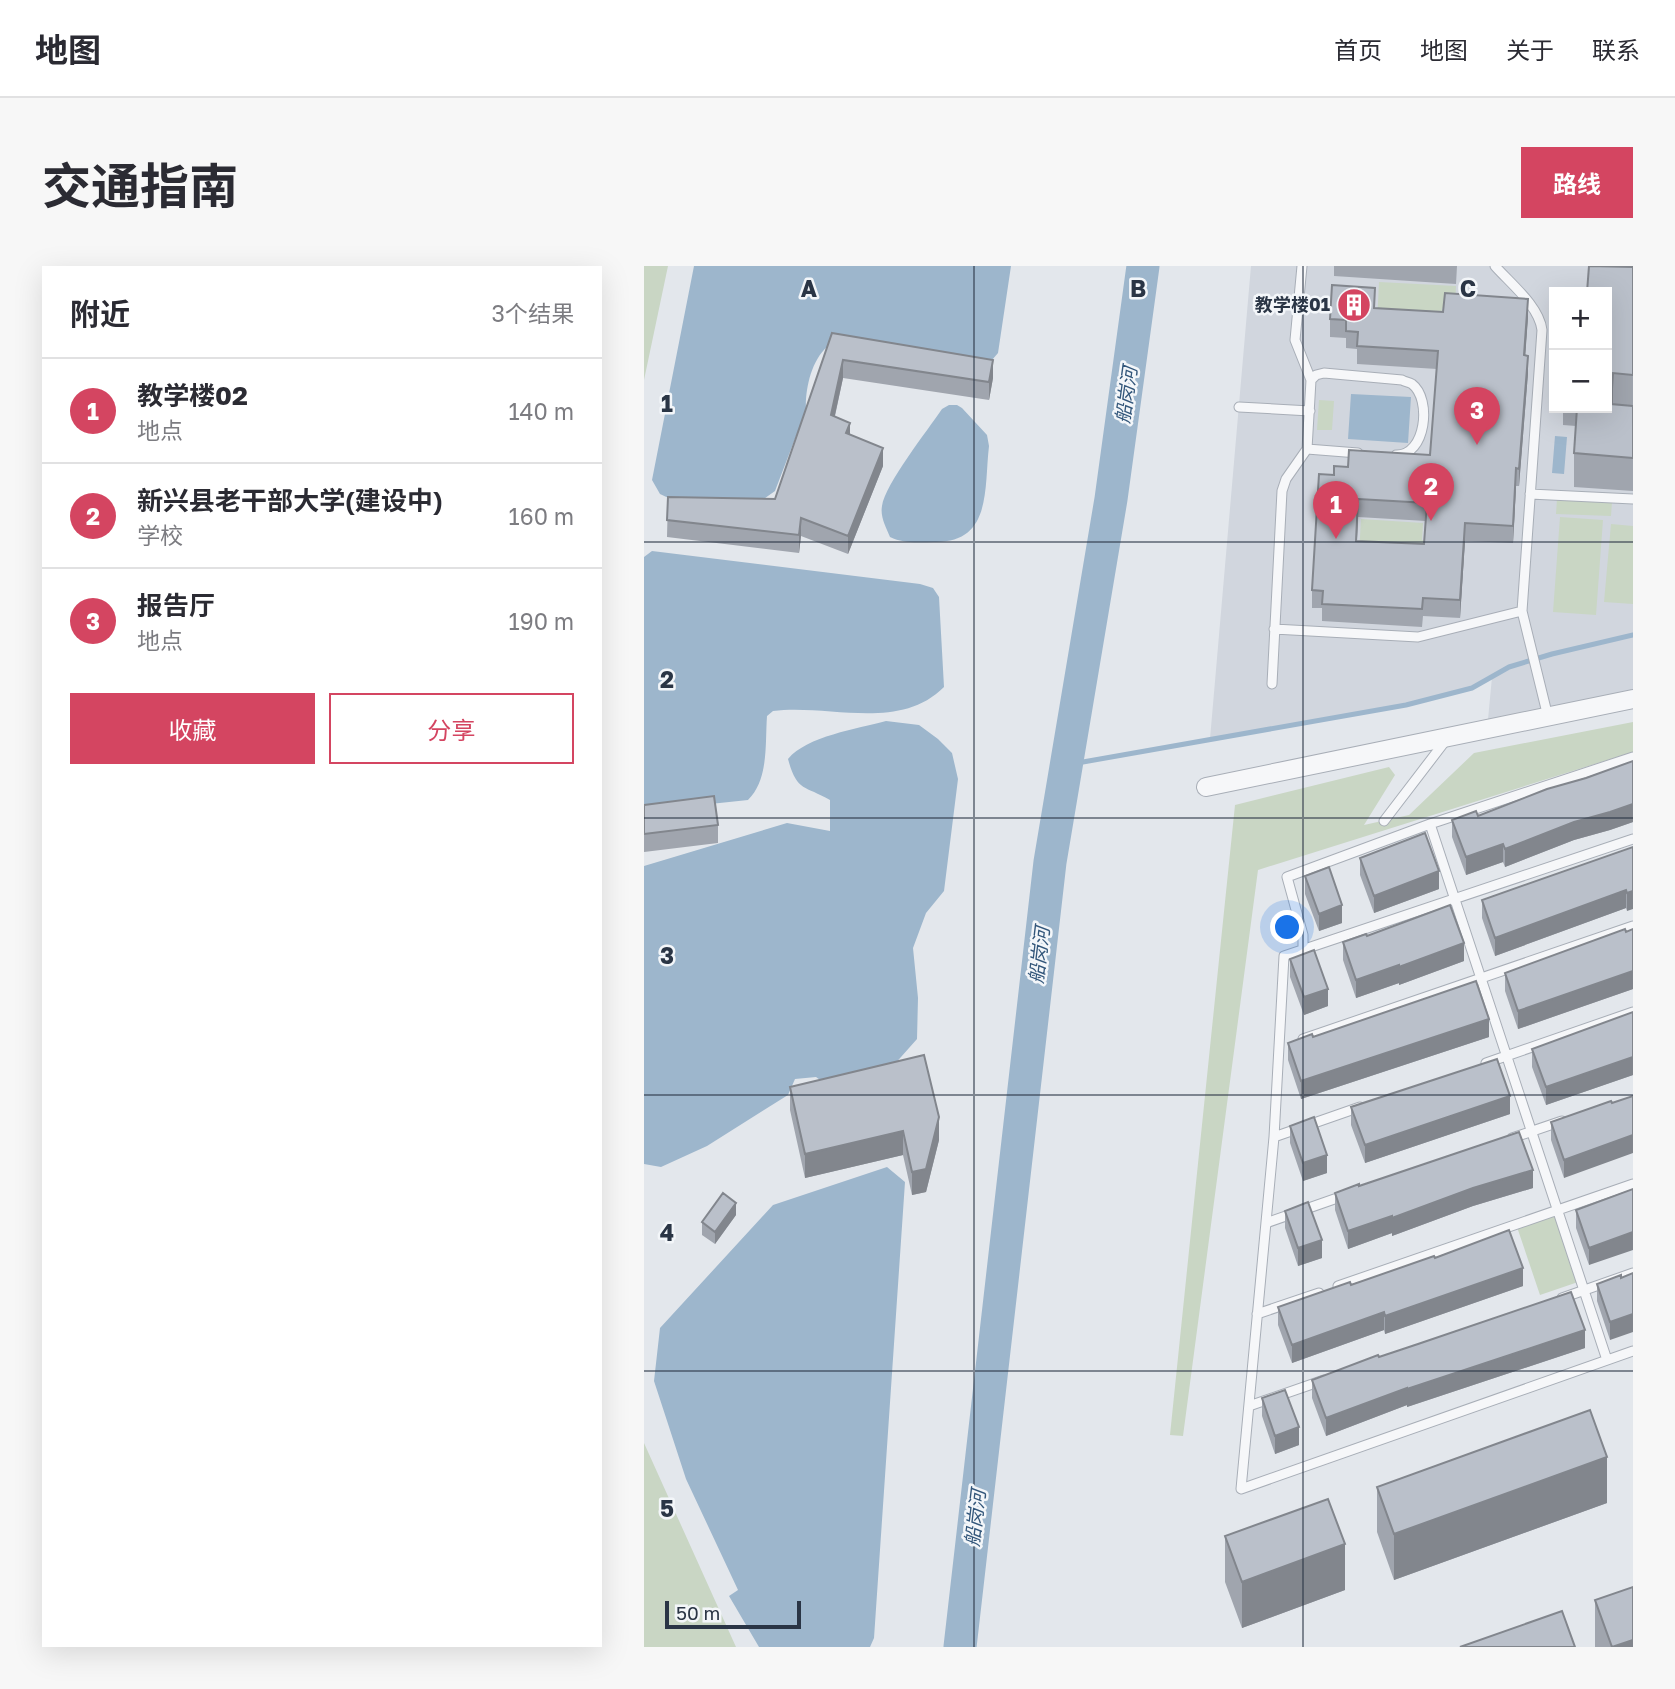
<!DOCTYPE html>
<html lang="zh">
<meta charset="utf-8">
<style>
body{margin:0;font-family:"Golos Text","Noto Sans SC",sans-serif;background:#f7f7f7;color:#2b2b33}
.controls{position:absolute;right:21px;top:21px;display:grid;overflow:hidden;border-radius:0px;box-shadow:0 7px 28px #0002}
.controls button{width:63px;height:63px;display:grid;place-items:center;padding:0;border:0;border-bottom:2px solid #e1e1e2;background:#fff;color:#2b2b33;font:35px sans-serif}
.scale{position:absolute;left:21px;bottom:18px;width:136px;box-sizing:border-box;padding-left:7px;border:4px solid #2a3545;border-top:0;font-size:19px;line-height:24px;white-space:nowrap;color:#2a3545;-webkit-text-stroke:5px #f3f6f9;paint-order:stroke}
.you{position:absolute;left:644px;top:662px;width:24px;height:24px;margin:-18px;border:5px solid #fff;border-radius:50%;background:#1a73e8;box-shadow:0 0 0 10px #1a73e833}
.badge{display:grid;place-items:center;width:46px;height:46px;border-radius:50%;background:#d44561;color:#fff;font-size:23px;font-weight:700}
.pin{position:absolute;translate:-50% -58px;filter:drop-shadow(0 2px 4px #0008)}
.pin::after{content:'';position:absolute;top:37px;width:24px;height:21px;background:inherit;clip-path:polygon(0 0,100% 0,50% 100%)}
.list{margin:0;padding:0;list-style:none}
h2{display:flex;justify-content:space-between;align-items:center;height:91px;margin:0;padding:0 28px;font-size:30px}
h2 small{font-size:23px;font-weight:400;color:#7c7c81}
.list li{display:grid;grid-template-columns:46px 1fr auto;gap:21px;align-items:center;box-sizing:border-box;height:105px;padding:0 28px;border-top:2px solid #e1e1e2}
.list b{display:block;font-size:26px;white-space:nowrap}
.list p{margin:0;font-size:23px;white-space:nowrap;color:#7c7c81}
.list em{font-size:23px;font-style:normal;color:#7c7c81}
.actions{display:flex;gap:14px;padding:21px 28px}
.actions a{flex:1;padding:16px 0;border:2px solid #d44561;border-radius:0px;text-align:center;font-size:24px;color:#d44561}
.actions .main{background:#d44561;color:#fff}
.map{position:relative;flex:none;width:989px;height:1381px;overflow:hidden;border-radius:0px}
header{display:flex;align-items:center;gap:42px;box-sizing:border-box;height:98px;padding:0 35px;background:#fff;border-bottom:2px solid #e1e1e2}
header strong{font-size:33px}
nav{display:flex;gap:38px;margin-inline-start:auto;font-size:24px}
.intro{display:flex;align-items:center;justify-content:space-between;box-sizing:border-box;height:168px;padding:0 42px}
h1{margin:0;font-size:49px}
.button{padding:18px 32px;border-radius:0px;background:#d44561;color:#fff;font-size:24px;font-weight:700}
main{display:flex;gap:42px;padding:0 42px}
aside{flex:1;background:#fff;border-radius:0px;box-shadow:0 7px 28px #0002}
.map>svg:first-child{display:block}
.built{fill:#d1d6de;fill-rule:evenodd}
.green{fill:#c9d6c4}
.water{fill:#9db6cc}
.lines{fill:none;stroke-linecap:round;stroke-linejoin:round}
.stream{stroke:#9db6cc;stroke-width:5}
.river{stroke:#9db6cc;stroke-width:33}
.lane-casing{stroke:#a8aeb7;stroke-width:11}
.street-casing{stroke:#a8aeb7;stroke-width:20}
.lane{stroke:#f6f7f9;stroke-width:9}
.street{stroke:#f6f7f9;stroke-width:18}
.wall{fill:#a0a5ae;fill-rule:evenodd}
.shaded-wall{fill:#82868d}
.building{fill:#bac0ca;stroke:#82868d;stroke-width:2;fill-rule:evenodd}
.grid{fill:none;stroke:#2a3545;stroke-width:2;stroke-opacity:0.55}
.labels{text-anchor:middle;stroke-width:5;stroke-linejoin:round;paint-order:stroke}
.poi-label{font-size:18px;font-weight:bold;fill:#2a3545;stroke:#f3f6f9;text-anchor:end}
.water-label{font-size:19px;font-style:italic;fill:#32567a;stroke:#f3f6f9}
.grid-label{font-size:23px;text-anchor:middle;font-weight:bold;fill:#2a3545;stroke:#f3f6f9;stroke-width:5;stroke-linejoin:round;paint-order:stroke}
</style>
<header>
<strong>地图</strong>
<nav><a>首页</a><a>地图</a><a>关于</a><a>联系</a></nav>
</header>
<div class="intro"><h1>交通指南</h1><a class="button">路线</a></div>
<main>
<aside>
<h2>附近<small>3个结果</small></h2>
<ul class="list">
<li><span class="badge">1</span><div><b>教学楼02</b><p>地点</p></div><em>140 m</em></li>
<li><span class="badge">2</span><div><b>新兴县老干部大学(建设中)</b><p>学校</p></div><em>160 m</em></li>
<li><span class="badge">3</span><div><b>报告厅</b><p>地点</p></div><em>190 m</em></li>
</ul>
<div class="actions"><a class="main">收藏</a><a>分享</a></div>
</aside>
<div class="map">
<svg width="989" height="1381" viewBox="0 0 989 1381">
<rect width="100%" height="100%" fill="#e3e7ec"/>
<path class="built" d="M 607,0 L 989,0 L 989,433 L 843,464 L 848,411 L 828,422 L 807,429 L 762,439 L 566,473 ZM 910,26 L 963,26 L 963,142 L 910,142 Z"/>
<path class="green" d="M 0,0 L 24,0 L 0,114 Z
M 735,16 L 812,20 L 811,42 L 798,42 L 797,60 L 733,57 Z
M 675,134 L 690,135 L 688,164 L 673,164 Z
M 913,233 L 968,236 L 967,250 L 912,248 Z
M 916,251 L 959,254 L 952,349 L 909,346 Z
M 717,253 L 779,257 L 778,274 L 789,275 L 788,293 L 715,289 Z
M 967,258 L 989,260 L 989,338 L 960,336 Z
M 989,456 L 989,486 L 614,604 L 539,1170 L 526,1169 L 591,539 L 745,501 L 751,509 L 720,559 L 765,549 L 830,487 Z
M 914,947 L 937,1015 L 896,1029 L 873,961 Z
M 0,1177 L 92,1381 L 0,1381 Z"/>
<path class="water" d="M 50,0 L 367,0 L 354,87 L 348,94 L 332,96 L 203,71 C 197,74 188,76 183,81 C 167,95 161,124 162,144 L 131,225 L 117,235 L 33,236 L 16,228 L 8,214 Z
M 707,128 L 767,131 L 764,177 L 704,173 Z
M 305,139 L 313,139 L 318,142 L 343,169 L 345,180 C 340,223 348,277 290,276 C 275,276 260,278 246,271 C 242,261 236,251 238,240 C 241,218 284,164 298,143 Z
M 911,170 L 923,171 L 920,208 L 908,207 Z
M 8,285 L 276,318 L 289,322 L 295,331 L 300,421 C 255,466 186,438 129,445 L 123,450 C 121,478 125,513 104,534 L 0,545 L 0,291 Z
M 242,455 L 275,459 L 294,473 L 308,487 L 314,513 L 300,625 L 282,647 L 269,682 L 274,732 L 273,773 L 249,800 L 183,819 L 172,811 L 151,813 L 144,829 L 63,880 L 17,901 L 0,898 L 0,600 L 143,557 L 186,565 L 186,534 C 160,519 153,526 144,493 C 163,470 213,463 242,455 Z
M 243,901 L 261,916 L 230,1372 L 226,1381 L 115,1381 L 85,1330 L 94,1324 L 42,1213 L 10,1115 L 16,1062 L 129,939 Z"/>
<g class="lines">
<path class="stream" d="M 422,499 L 762,439 L 828,422 L 865,401 L 908,388 L 989,369"/>
<path class="river" d="M 316,1381 L 406,596 L 467,233 L 499,0"/>
<g class="lane-casing">
<path id="lane" d="M 851,0 C 867,18 895,40 898,64 L 878,345 L 904,451
M 667,114 L 672,109 L 680,107 L 758,114 C 761,116 765,116 768,118 C 788,133 782,190 752,189
M 595,141 L 666,145
M 663,183 L 714,187
M 886,228 L 989,233
M 630,363 L 774,371 L 878,345
M 628,418 L 638,225 L 642,213 L 663,183 L 667,114 L 651,74 L 658,0
M 740,555 L 802,474
M 786,558 L 963,1094
M 989,573 L 640,690 L 630,871 L 597,1223 L 989,1085
M 659,684 L 659,669 L 643,611 L 786,558 L 989,491
M 659,773 L 989,660
M 842,797 L 989,746
M 630,871 L 716,841
M 868,872 L 918,855
M 622,957 L 699,930
M 694,1020 L 989,918
M 918,1032 L 989,1007
M 613,1048 L 675,1027
M 605,1140 L 680,1114"/>
</g>
<g class="street-casing">
<path id="street" d="M 562,521 L 989,433"/>
</g>
<use href="#lane" class="lane"/>
<use href="#street" class="street"/>
</g>
<path class="wall" d="M 690,0 L 813,0 L 812,18 L 690,10 Z
M 989,1 L 989,225 L 930,221 L 930,187 L 932,160 L 919,159 L 919,142 L 963,142 Z
M 731,42 L 884,51 L 881,90 L 884,107 L 875,220 L 872,220 L 869,277 L 821,275 L 816,352 L 779,350 L 778,361 L 678,355 L 678,342 L 668,342 L 668,324 L 690,209 L 704,201 L 786,189 L 793,103 L 713,98 L 713,83 L 702,82 L 702,72 L 686,71 L 686,53 ZM 714,251 L 782,255 L 780,278 L 713,275 Z
M 188,67 L 349,112 L 345,134 L 199,112 L 191,150 L 206,169 L 239,200 L 204,288 L 157,270 L 155,287 L 23,271 L 24,231 L 131,233 Z
M 989,495 L 989,556 L 966,564 L 930,574 L 861,601 L 859,596 L 822,609 L 808,571 L 808,554 L 834,550 Z
M 0,539 L 74,559 L 74,577 L 0,586 Z
M 989,581 L 983,645 L 982,642 L 851,690 L 838,652 L 838,634 Z
M 716,592 L 795,623 L 730,647 L 716,609 Z
M 661,610 L 698,657 L 675,665 L 661,628 Z
M 989,663 L 989,723 L 874,763 L 861,725 L 861,707 Z
M 723,670 L 820,695 L 755,719 L 755,717 L 712,732 L 699,694 L 699,676 Z
M 646,693 L 684,740 L 660,749 L 646,711 Z
M 989,746 L 989,809 L 902,839 L 888,801 L 888,783 Z
M 669,771 L 845,771 L 657,833 L 644,794 L 644,777 Z
M 146,821 L 295,874 L 282,926 L 268,929 L 259,889 L 161,912 L 146,844 Z
M 968,837 L 920,912 L 907,874 L 907,856 Z
M 707,841 L 866,848 L 721,897 L 707,859 Z
M 646,860 L 683,907 L 659,915 L 646,877 Z
M 715,920 L 889,922 L 829,940 L 748,970 L 748,967 L 704,983 L 691,944 L 691,927 Z
M 989,923 L 945,999 L 932,962 L 932,944 Z
M 641,945 L 678,992 L 654,1000 L 641,962 Z
M 92,949 L 71,978 L 58,969 L 58,956 Z
M 791,992 L 879,1020 L 741,1068 L 740,1064 L 648,1097 L 634,1059 L 634,1041 Z
M 977,1012 L 966,1074 L 953,1035 L 953,1018 Z
M 941,1082 L 763,1141 L 763,1139 L 682,1170 L 668,1132 L 668,1114 L 735,1091 Z
M 618,1132 L 655,1179 L 631,1188 L 618,1150 Z
M 733,1221 L 963,1237 L 750,1314 L 733,1266 Z
M 581,1270 L 701,1324 L 598,1362 L 581,1316 Z
M 951,1334 L 989,1381 L 951,1381 Z"/>
<path class="shaded-wall" d="M 884,33 L 884,51 L 880,107 L 880,89 Z
M 884,90 L 884,107 L 875,220 L 875,203 Z
M 199,94 L 199,112 L 187,167 L 187,149 Z
M 349,94 L 349,112 L 345,134 L 345,116 Z
M 969,107 L 969,141 L 967,138 Z
M 206,157 L 206,175 L 202,167 Z
M 239,182 L 239,200 L 204,288 L 204,270 Z
M 872,202 L 872,220 L 869,277 L 869,260 Z
M 714,233 L 714,251 L 712,292 L 712,275 Z
M 157,252 L 157,270 L 155,287 L 155,269 Z
M 821,257 L 821,275 L 816,352 L 816,334 Z
M 989,538 L 989,556 L 966,564 L 930,574 L 861,601 L 861,583 L 930,556 Z
M 859,578 L 859,596 L 822,609 L 822,591 Z
M 795,605 L 795,623 L 730,647 L 730,630 Z
M 982,624 L 982,642 L 851,690 L 851,672 Z
M 989,625 L 989,643 L 983,645 L 983,627 Z
M 698,639 L 698,657 L 675,665 L 675,648 Z
M 820,677 L 820,695 L 755,719 L 755,701 Z
M 755,699 L 755,717 L 712,732 L 712,714 Z
M 989,705 L 989,723 L 874,763 L 874,745 Z
M 684,723 L 684,740 L 660,749 L 660,731 Z
M 845,753 L 845,771 L 657,833 L 657,815 Z
M 989,791 L 989,809 L 902,839 L 902,821 Z
M 866,830 L 866,848 L 721,897 L 721,879 Z
M 295,851 L 295,874 L 282,926 L 268,929 L 268,906 Z
M 259,865 L 259,889 L 161,912 L 161,888 Z
M 989,869 L 989,887 L 920,912 L 920,894 Z
M 683,889 L 683,907 L 659,915 L 659,897 Z
M 889,904 L 889,922 L 829,940 L 748,970 L 748,952 L 829,922 Z
M 92,937 L 92,949 L 71,978 L 71,966 Z
M 748,950 L 748,967 L 704,983 L 704,965 Z
M 989,966 L 989,984 L 945,999 L 945,982 Z
M 678,974 L 678,992 L 654,1000 L 654,982 Z
M 879,1002 L 879,1020 L 741,1068 L 741,1050 Z
M 740,1046 L 740,1064 L 648,1097 L 648,1079 Z
M 989,1048 L 989,1066 L 966,1074 L 966,1056 Z
M 941,1064 L 941,1082 L 763,1141 L 763,1123 Z
M 763,1122 L 763,1139 L 682,1170 L 682,1152 Z
M 655,1161 L 655,1179 L 631,1188 L 631,1170 Z
M 963,1191 L 963,1237 L 750,1314 L 750,1268 Z
M 701,1278 L 701,1324 L 598,1362 L 598,1316 Z
M 989,1374 L 989,1381 L 969,1381 Z"/>
<path class="building" d="M 945,0 L 989,1 L 989,109 L 969,107 L 967,138 L 989,140 L 989,192 L 930,187 L 933,142 L 963,142 L 963,26 L 943,26 Z
M 688,19 L 731,22 L 730,42 L 799,46 L 801,27 L 884,33 L 880,89 L 884,90 L 875,203 L 872,202 L 869,260 L 821,257 L 816,334 L 779,332 L 778,343 L 678,338 L 679,325 L 668,324 L 675,208 L 690,209 L 690,200 L 704,201 L 705,184 L 786,189 L 794,85 L 713,80 L 714,66 L 702,65 L 702,54 L 686,53 ZM 714,233 L 783,237 L 780,278 L 712,275 Z
M 188,67 L 349,94 L 345,116 L 199,94 L 187,149 L 206,157 L 202,167 L 239,182 L 204,270 L 157,252 L 155,269 L 23,254 L 24,231 L 131,233 Z
M 989,495 L 989,538 L 966,546 L 930,556 L 861,583 L 859,578 L 822,591 L 808,554 L 832,545 L 834,550 L 903,523 L 942,512 Z
M 70,530 L 74,559 L 0,568 L 0,539 Z
M 781,567 L 795,605 L 730,630 L 716,592 Z
M 989,581 L 989,625 L 983,627 L 982,624 L 851,672 L 838,634 Z
M 685,601 L 698,639 L 675,648 L 661,610 Z
M 806,639 L 820,677 L 755,701 L 755,699 L 712,714 L 699,676 L 722,668 L 723,670 Z
M 981,663 L 982,666 L 989,663 L 989,705 L 874,745 L 861,707 Z
M 670,684 L 684,723 L 660,731 L 646,693 Z
M 832,715 L 845,753 L 657,815 L 644,777 L 668,768 L 669,771 Z
M 989,746 L 989,791 L 902,821 L 888,783 Z
M 280,789 L 295,851 L 282,903 L 268,906 L 259,865 L 161,888 L 146,821 Z
M 853,793 L 866,830 L 721,879 L 707,841 Z
M 989,830 L 989,869 L 920,894 L 907,856 L 967,835 L 968,837 Z
M 670,851 L 683,889 L 659,897 L 646,860 Z
M 875,866 L 889,904 L 829,922 L 748,952 L 748,950 L 704,965 L 691,927 L 715,918 L 715,920 Z
M 989,923 L 989,966 L 945,982 L 932,944 Z
M 79,927 L 92,937 L 71,966 L 58,956 Z
M 664,936 L 678,974 L 654,982 L 641,945 Z
M 865,964 L 879,1002 L 741,1050 L 740,1046 L 648,1079 L 634,1041 L 706,1016 L 707,1019 L 790,990 L 791,992 Z
M 989,1007 L 989,1048 L 966,1056 L 953,1018 L 977,1009 L 977,1012 Z
M 927,1026 L 941,1064 L 763,1123 L 763,1122 L 682,1152 L 668,1114 L 734,1089 L 735,1091 L 774,1078 Z
M 641,1124 L 655,1161 L 631,1170 L 618,1132 Z
M 946,1144 L 963,1191 L 750,1268 L 733,1221 Z
M 684,1233 L 701,1278 L 598,1316 L 581,1270 Z
M 989,1321 L 989,1374 L 968,1381 L 951,1334 Z
M 918,1345 L 931,1381 L 816,1381 Z"/>
<path class="grid" d="M 330,0 L 330,1381M 659,0 L 659,1381M 0,276 L 989,276M 0,552 L 989,552M 0,829 L 989,829M 0,1105 L 989,1105"/>
<defs>
<g id="building-disc" transform="scale(1.75)"><circle r="9.5" fill="#d44561" stroke="#f3f6f9"/><path d="M-4-6H4V6H1V3H-1V6H-4ZM-2.5-4.3h1.7v1.8h-1.7ZM.8-4.3h1.7v1.8H.8ZM-2.5-1h1.7V.8h-1.7ZM.8-1h1.7V.8H.8Z" fill="#fff"/></g>
</defs>
<g fill-rule="evenodd">
<use href="#building-disc" x="710" y="39"/>
</g>
<g class="labels">
<g class="poi-label">
<text x="686" y="45">教学楼01</text>
</g>
<g class="water-label">
<text transform="translate(482 129) rotate(-82)" y="7">船岗河</text>
<text transform="translate(395 689) rotate(-83)" y="7">船岗河</text>
<text transform="translate(331 1252) rotate(-83)" y="7">船岗河</text>
</g>
</g>
<g class="grid-label">
<text x="165" y="31">A</text>
<text x="494" y="31">B</text>
<text x="824" y="31">C</text>
<text x="23" y="146">1</text>
<text x="23" y="422">2</text>
<text x="23" y="698">3</text>
<text x="23" y="975">4</text>
<text x="23" y="1251">5</text>
</g>
</svg>
<div class="controls">
<button>+</button>
<button>−</button>
</div>
<div class="scale">50 m</div>
<div class="you"></div>
<div class="pin badge" style="left:692px;top:273px">1</div>
<div class="pin badge" style="left:787px;top:255px">2</div>
<div class="pin badge" style="left:833px;top:179px">3</div>
</div>
</main>
